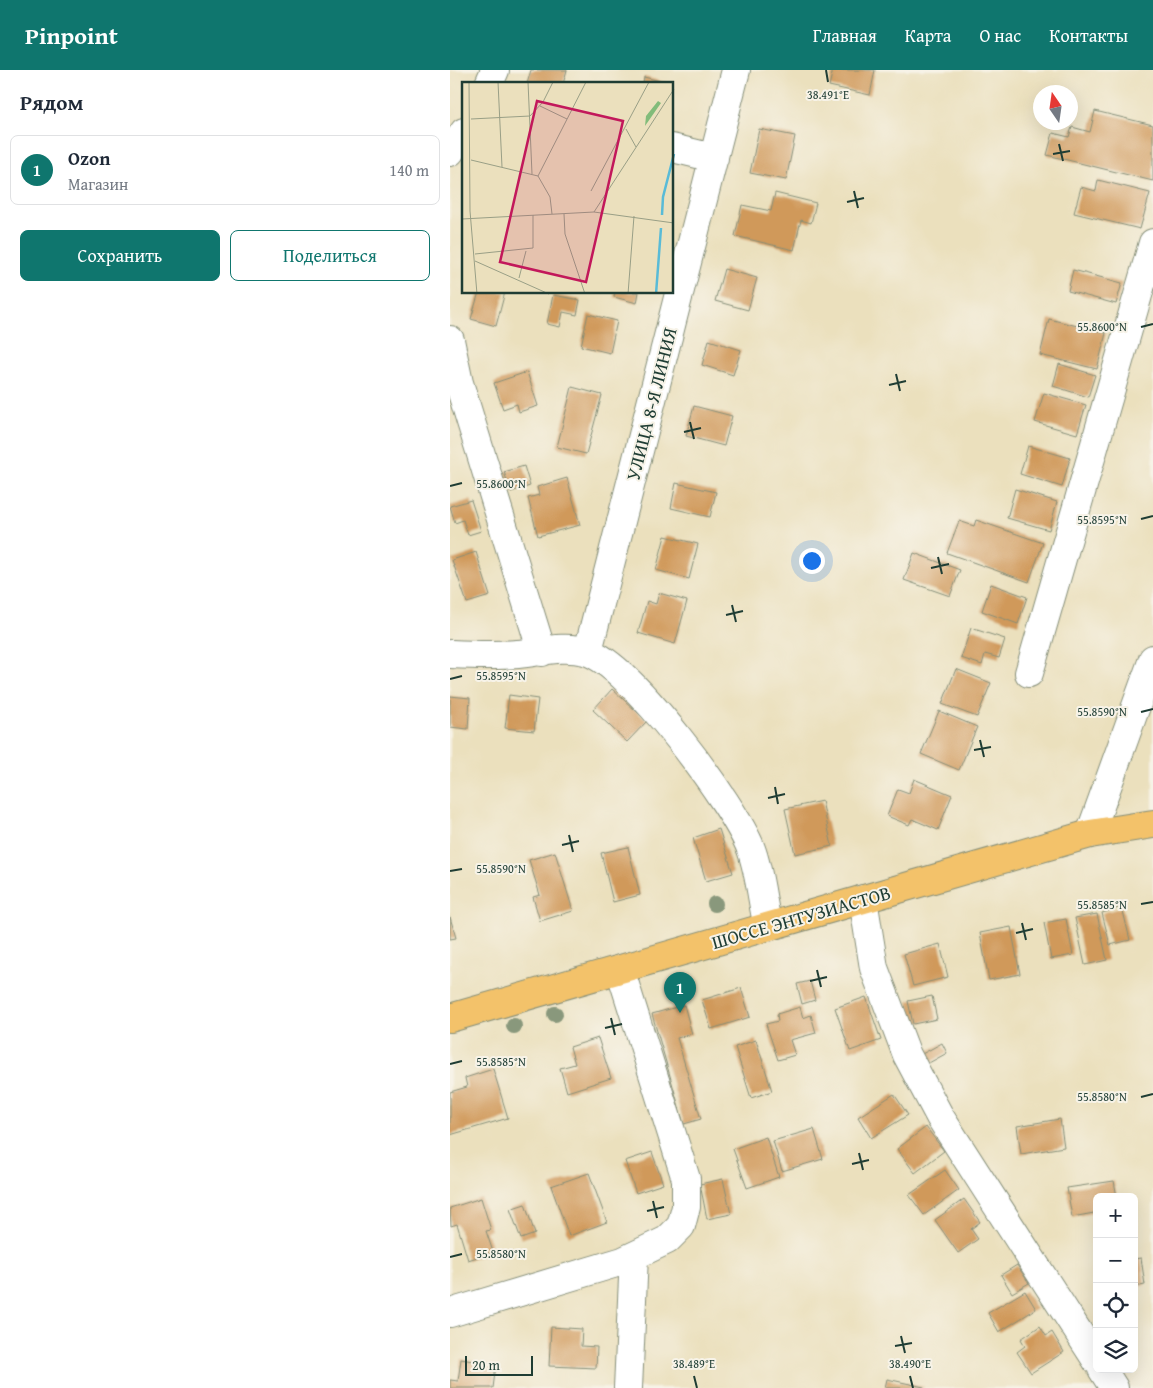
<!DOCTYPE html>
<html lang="ru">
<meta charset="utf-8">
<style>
body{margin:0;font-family:"Gentium Book Plus",serif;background:#f2f2f3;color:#1f2937}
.controls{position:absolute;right:15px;bottom:15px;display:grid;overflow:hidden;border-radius:8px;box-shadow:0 5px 20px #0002}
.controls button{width:45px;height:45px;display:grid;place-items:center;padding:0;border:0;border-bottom:1px solid #e0e1e3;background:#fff;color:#1f2937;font:25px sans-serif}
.compass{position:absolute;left:583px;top:15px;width:45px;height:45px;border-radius:50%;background:#fff;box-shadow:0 5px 20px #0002;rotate:347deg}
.scale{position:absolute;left:15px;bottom:12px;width:68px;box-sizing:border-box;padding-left:5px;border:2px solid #1f3d34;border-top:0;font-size:14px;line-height:18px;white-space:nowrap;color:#1f3d34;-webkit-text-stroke:4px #f7f3e8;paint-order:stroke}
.you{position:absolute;left:361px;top:490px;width:18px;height:18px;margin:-12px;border:4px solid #fff;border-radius:50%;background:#1a73e8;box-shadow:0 0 0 8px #1a73e833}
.badge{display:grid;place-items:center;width:32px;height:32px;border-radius:50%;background:#0f766e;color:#fff;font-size:16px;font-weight:700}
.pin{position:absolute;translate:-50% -41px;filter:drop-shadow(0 1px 2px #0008)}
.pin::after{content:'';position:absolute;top:26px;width:18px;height:15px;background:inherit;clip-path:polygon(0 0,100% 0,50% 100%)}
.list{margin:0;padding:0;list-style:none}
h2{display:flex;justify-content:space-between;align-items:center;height:65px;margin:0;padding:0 20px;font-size:21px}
h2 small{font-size:16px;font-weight:400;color:#747a83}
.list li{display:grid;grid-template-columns:32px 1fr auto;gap:15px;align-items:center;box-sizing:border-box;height:70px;margin:0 10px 10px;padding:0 10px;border:1px solid #e0e1e3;border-radius:8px}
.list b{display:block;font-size:19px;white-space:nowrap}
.list p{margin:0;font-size:16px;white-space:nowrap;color:#747a83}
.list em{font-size:16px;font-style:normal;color:#747a83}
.actions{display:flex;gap:10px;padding:15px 20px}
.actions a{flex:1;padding:11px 0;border:1px solid #0f766e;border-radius:8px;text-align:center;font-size:18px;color:#0f766e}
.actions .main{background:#0f766e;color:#fff}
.icon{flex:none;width:28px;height:28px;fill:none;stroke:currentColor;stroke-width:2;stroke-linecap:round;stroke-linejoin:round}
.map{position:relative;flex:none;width:703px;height:1318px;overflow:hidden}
header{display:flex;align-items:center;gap:30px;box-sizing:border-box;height:70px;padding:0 25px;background:#0f766e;color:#fff}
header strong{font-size:24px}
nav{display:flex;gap:28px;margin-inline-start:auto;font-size:18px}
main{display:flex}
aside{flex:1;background:#fff}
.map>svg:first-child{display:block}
.building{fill:#d0995a}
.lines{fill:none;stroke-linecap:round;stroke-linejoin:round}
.minor-casing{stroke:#858e78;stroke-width:30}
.major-casing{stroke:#858e78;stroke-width:30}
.minor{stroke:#fff;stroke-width:28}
.major{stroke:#f3c26a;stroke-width:28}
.tree{fill:#89987c}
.ticks{fill:none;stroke:#1f3d34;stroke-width:2}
.labels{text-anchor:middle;stroke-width:4;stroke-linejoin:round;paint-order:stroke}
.street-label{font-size:19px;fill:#1f3d34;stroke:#f7f3e8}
.inset-river{fill:none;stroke:#59bbd7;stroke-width:2.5}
.inset-road{fill:none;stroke:#999f86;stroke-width:1}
.view{fill:#c2185b;fill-opacity:0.15;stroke:#c2185b;stroke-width:2.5}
.inset-edge{fill:none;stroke:#1f3d34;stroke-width:2.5}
.ticks-label{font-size:12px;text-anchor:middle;fill:#1f3d34;stroke:#f7f3e8;stroke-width:4;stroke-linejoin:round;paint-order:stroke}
</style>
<header>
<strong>Pinpoint</strong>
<nav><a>Главная</a><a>Карта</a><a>О нас</a><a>Контакты</a></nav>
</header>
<main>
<aside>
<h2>Рядом<small></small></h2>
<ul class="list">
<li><span class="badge">1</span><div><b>Ozon</b><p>Магазин</p></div><em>140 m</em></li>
</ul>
<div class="actions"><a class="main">Сохранить</a><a>Поделиться</a></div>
</aside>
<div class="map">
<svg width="703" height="1318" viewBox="0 0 703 1318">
<rect width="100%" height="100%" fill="#f7f3e8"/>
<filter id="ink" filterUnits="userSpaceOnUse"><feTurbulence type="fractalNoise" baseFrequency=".02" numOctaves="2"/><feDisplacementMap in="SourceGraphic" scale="10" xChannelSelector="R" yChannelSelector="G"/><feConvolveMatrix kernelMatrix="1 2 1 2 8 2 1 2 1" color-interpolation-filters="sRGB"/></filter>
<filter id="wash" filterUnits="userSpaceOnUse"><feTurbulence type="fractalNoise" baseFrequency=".0096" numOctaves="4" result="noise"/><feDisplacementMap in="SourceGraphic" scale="20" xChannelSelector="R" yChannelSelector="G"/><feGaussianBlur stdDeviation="1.12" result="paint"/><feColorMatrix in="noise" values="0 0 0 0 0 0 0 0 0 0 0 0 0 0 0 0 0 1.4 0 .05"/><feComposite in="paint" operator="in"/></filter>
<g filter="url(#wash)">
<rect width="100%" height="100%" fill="#ebe0bd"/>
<g id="blocks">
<path class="building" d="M 81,0 L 117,0 L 113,14 L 77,14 Z
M 383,0 L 425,0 L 420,25 L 379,16 Z
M 194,7 L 218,13 L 218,14 L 193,14 Z
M 645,41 L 703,55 L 703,111 L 597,85 L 603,63 L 619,67 L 622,57 L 640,62 Z
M 309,59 L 345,66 L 336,110 L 300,103 Z
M 648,110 L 700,123 L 690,159 L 624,143 L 631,117 L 646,121 Z
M 325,123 L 366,133 L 361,153 L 351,150 L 344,180 L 285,166 L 292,135 L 321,141 Z
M 274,199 L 307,208 L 298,240 L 265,231 Z
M 623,200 L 672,213 L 666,234 L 618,221 Z
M 29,222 L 55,222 L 46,256 L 21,249 Z
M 165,222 L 189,222 L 187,233 L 164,227 Z
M 103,225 L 130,230 L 127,245 L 113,242 L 110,257 L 97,254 Z
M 138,244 L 167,251 L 160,283 L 131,276 Z
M 599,249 L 656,263 L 647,299 L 590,285 Z
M 259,270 L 291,280 L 283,305 L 252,295 Z
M 609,294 L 645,305 L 638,327 L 603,316 Z
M 77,302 L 88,336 L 69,342 L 67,334 L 53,339 L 44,313 Z
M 122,317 L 152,325 L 136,384 L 107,377 Z
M 594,323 L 636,335 L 627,364 L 585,352 Z
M 244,336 L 282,346 L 274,376 L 236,366 Z
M 578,376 L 620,388 L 612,417 L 570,404 Z
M 74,396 L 80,416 L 61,422 L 54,402 Z
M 117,408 L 130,455 L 88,466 L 78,428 L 89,425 L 87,417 Z
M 226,413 L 266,422 L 260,447 L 221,438 Z
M 565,419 L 607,432 L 599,460 L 557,448 Z
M 21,430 L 31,461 L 18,465 L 13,450 L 5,453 L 0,436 Z
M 526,450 L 593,473 L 579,512 L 497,483 L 509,451 L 524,456 Z
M 215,466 L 248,474 L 239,509 L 206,500 Z
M 26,482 L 40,526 L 17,533 L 2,490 Z
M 464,483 L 510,500 L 500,526 L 454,510 Z
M 541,514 L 577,527 L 568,554 L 532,541 Z
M 209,523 L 237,531 L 225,574 L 188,563 L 197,531 L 206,534 Z
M 521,558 L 555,569 L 549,588 L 535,584 L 532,595 L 511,588 Z
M 506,599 L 541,613 L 527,647 L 492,634 Z
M 162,619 L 197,651 L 177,672 L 143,640 Z
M 59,625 L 88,629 L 84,661 L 55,658 Z
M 0,626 L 20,628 L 18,659 L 0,657 Z
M 489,641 L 527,657 L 509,700 L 471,684 Z
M 464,709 L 502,725 L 488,760 L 462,749 L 459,755 L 437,746 L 448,719 L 459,723 Z
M 372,731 L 382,776 L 345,784 L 335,739 Z
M 269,759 L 283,803 L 256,811 L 243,768 Z
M 178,777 L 190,825 L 163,832 L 151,783 Z
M 105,782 L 123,841 L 90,851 L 83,827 L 90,825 L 79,790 Z
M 672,837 L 680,870 L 660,875 L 652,843 Z
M 647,844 L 657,890 L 635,895 L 625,848 Z
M 0,847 L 6,868 L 0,869 Z
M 616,849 L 623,885 L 601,889 L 594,853 Z
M 561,857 L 570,904 L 539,910 L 530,863 Z
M 490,874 L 498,907 L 463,916 L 454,884 Z
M 360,911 L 365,930 L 352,934 L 347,914 Z
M 291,918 L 300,947 L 261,959 L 252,930 Z
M 482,926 L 487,949 L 463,954 L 458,931 Z
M 416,927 L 431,970 L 400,981 L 385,938 Z
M 234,935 L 242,964 L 227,968 L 251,1049 L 234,1054 L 202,944 Z
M 350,937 L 353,948 L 361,945 L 366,963 L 340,970 L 345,985 L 328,990 L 316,954 L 328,951 L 327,944 Z
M 148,968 L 161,1008 L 117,1022 L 110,998 L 125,994 L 120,977 Z
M 306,970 L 322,1021 L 301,1028 L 285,977 Z
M 492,973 L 497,983 L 477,994 L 472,984 Z
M 43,999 L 58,1048 L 0,1065 L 0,1022 L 17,1017 L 15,1008 Z
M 444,1024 L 458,1045 L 421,1068 L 408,1047 Z
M 610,1049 L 614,1077 L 571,1084 L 567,1056 Z
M 476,1057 L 494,1081 L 465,1103 L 447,1079 Z
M 364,1059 L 373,1089 L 332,1101 L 323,1071 Z
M 316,1067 L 329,1107 L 297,1118 L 283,1079 Z
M 202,1082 L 213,1114 L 186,1123 L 175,1091 Z
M 495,1100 L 509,1120 L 474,1145 L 459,1125 Z
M 139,1103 L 157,1152 L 119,1166 L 101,1116 Z
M 273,1109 L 281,1144 L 257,1149 L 250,1114 Z
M 664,1111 L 667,1127 L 647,1127 L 647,1156 L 644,1143 L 622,1147 L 617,1118 Z
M 31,1128 L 41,1160 L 36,1161 L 43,1182 L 18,1190 L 7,1154 L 1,1156 L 0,1138 Z
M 514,1129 L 530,1152 L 521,1159 L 528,1169 L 508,1183 L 485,1150 Z
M 75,1134 L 85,1164 L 71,1169 L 60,1139 Z
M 691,1188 L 695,1215 L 684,1217 L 684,1189 Z
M 567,1195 L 579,1213 L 562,1223 L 551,1205 Z
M 575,1221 L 586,1239 L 549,1262 L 538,1243 Z
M 590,1256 L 596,1266 L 602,1262 L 614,1282 L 581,1303 L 567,1282 L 575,1276 L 571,1269 Z
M 101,1257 L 132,1259 L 131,1276 L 147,1277 L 146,1298 L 99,1296 Z
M 11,1289 L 46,1295 L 43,1318 L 0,1318 L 0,1310 L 8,1311 Z
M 437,1309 L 474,1317 L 474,1318 L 435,1318 Z"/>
</g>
</g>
<g filter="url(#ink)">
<use href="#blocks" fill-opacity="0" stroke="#858e78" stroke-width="1"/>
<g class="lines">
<g class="minor-casing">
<path id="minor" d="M 39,14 L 45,0
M 222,78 L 264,88
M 0,82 L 14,62
M 0,270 L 9,313 L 92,582
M 138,581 L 286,0
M 0,584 C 23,585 45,586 68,584 C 91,582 113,575 135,581 C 179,592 285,736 301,779 C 310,803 312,832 318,857
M 579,603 L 703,173
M 640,764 L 703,589
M 413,829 L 424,898 L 457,985 L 490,1047 L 647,1291
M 0,1243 L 173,1191 L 217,1170 L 231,1156 L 236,1137 L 236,1109 L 170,899
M 652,1299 L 664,1318
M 178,1318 L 184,1186"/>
</g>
<g class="major-casing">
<path id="major" d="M 0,948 L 640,764 L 703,754"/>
</g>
<use href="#minor" class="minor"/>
<use href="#major" class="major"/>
</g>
<g class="tree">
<circle cx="265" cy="834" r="8"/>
<circle cx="105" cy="944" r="8"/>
<circle cx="64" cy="956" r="8"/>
</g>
</g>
<path class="ticks" d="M 376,0 L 378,12M 609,74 L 613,91M 603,84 L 620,81M 404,121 L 408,138M 397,132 L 414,128M 691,257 L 703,254M 446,304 L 450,321M 439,315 L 456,311M 240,352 L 244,369M 234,362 L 251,358M 0,416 L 12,413M 691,449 L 703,446M 488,487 L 492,504M 481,498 L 499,494M 282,535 L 286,552M 276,545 L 293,541M 0,609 L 12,606M 691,642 L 703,639M 530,670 L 534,687M 524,680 L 541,677M 325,717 L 328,734M 318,728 L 335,724M 119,765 L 123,782M 112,775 L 129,771M 0,801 L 12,799M 691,834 L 703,832M 572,853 L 576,870M 566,863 L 583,859M 367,900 L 371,917M 360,911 L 377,907M 161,948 L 165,965M 155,958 L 172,954M 0,994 L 12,991M 691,1027 L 703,1024M 409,1083 L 413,1100M 402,1094 L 419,1090M 203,1131 L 207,1148M 197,1141 L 214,1137M 0,1187 L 12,1184M 451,1266 L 455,1283M 445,1276 L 462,1273M 244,1306 L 247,1318M 460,1306 L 463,1318"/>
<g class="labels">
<g class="street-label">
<text transform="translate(201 334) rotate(-76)" y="7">УЛИЦА 8-Я ЛИНИЯ</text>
<text transform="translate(351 847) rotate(-16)" y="7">ШОССЕ ЭНТУЗИАСТОВ</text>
</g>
</g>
<g transform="translate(12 12)">
<rect width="211" height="211" fill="#ebe0bd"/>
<path d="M 196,19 L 199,21 L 183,44 L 184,34 Z" fill="#82bc7a"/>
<path class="inset-river" d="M 200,133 L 201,115 L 212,72M 194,212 L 199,146"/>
<path class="inset-road" d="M 7,0 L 8,129 L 15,212M 36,0 L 40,85M 66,0 L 70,92M 78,24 L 105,37M 9,37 L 68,34 L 81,20 L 91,0M 164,47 L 174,65M 9,78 L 76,94 L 88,115 L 90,132M 76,94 L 124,0M 129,109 L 187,0M 132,130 L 212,7M 102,132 L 103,152 L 123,212M 0,137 L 132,130 L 212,141M 13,172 L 71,166 L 71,133M 13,179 L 87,212M 57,196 L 64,169M 166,212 L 172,134"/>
<path class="view" d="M 75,19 L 161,39 L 124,200 L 38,180 Z"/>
<rect width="211" height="211" class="inset-edge"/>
</g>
<g class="ticks-label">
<text x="378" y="29">38.491°E</text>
<text x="652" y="261">55.8600°N</text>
<text x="51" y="418">55.8600°N</text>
<text x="652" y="454">55.8595°N</text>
<text x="51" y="610">55.8595°N</text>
<text x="652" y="646">55.8590°N</text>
<text x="51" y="803">55.8590°N</text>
<text x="652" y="839">55.8585°N</text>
<text x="51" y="996">55.8585°N</text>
<text x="652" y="1031">55.8580°N</text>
<text x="51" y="1188">55.8580°N</text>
<text x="244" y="1298">38.489°E</text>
<text x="460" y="1298">38.490°E</text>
</g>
</svg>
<div class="controls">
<button>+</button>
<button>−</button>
<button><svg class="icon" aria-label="locate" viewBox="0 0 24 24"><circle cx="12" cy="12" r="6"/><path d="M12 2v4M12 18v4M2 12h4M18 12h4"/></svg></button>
<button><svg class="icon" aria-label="layers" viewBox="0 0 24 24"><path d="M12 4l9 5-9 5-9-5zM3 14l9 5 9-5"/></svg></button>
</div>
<svg class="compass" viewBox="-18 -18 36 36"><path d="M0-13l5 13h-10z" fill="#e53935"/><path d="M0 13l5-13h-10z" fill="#747a83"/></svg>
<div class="scale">20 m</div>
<div class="you"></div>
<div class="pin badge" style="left:230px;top:943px">1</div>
</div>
</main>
